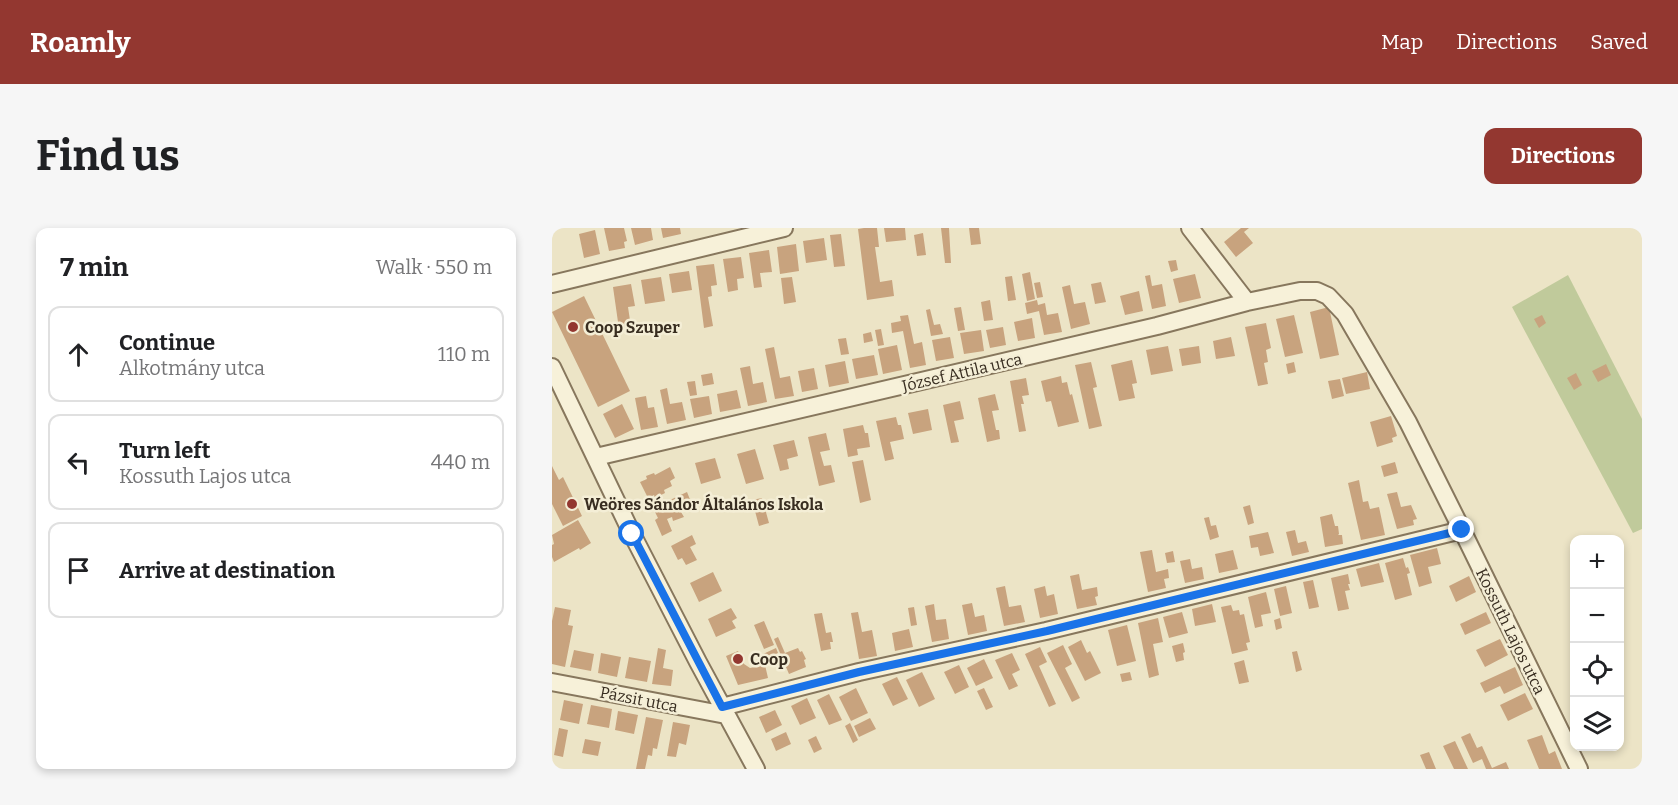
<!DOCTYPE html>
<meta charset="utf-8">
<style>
body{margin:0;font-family:Bitter,serif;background:#f6f6f6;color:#202124}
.controls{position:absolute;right:18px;bottom:18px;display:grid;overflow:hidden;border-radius:12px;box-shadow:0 3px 9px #0003}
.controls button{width:54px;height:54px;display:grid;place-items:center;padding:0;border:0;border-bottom:2px solid #e0e0e0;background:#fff;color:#202124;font:30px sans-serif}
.stop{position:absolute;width:18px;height:18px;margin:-14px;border:4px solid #1a73e8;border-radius:50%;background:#fff}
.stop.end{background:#1a73e8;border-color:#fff;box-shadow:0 2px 6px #0008}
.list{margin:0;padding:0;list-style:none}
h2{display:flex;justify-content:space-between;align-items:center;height:78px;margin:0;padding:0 24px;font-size:26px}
h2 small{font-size:20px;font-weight:400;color:#757577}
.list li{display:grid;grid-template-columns:39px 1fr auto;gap:18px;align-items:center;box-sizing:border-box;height:96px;margin:0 12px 12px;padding:0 12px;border:2px solid #e0e0e0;border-radius:12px}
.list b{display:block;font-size:22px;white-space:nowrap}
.list p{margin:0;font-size:20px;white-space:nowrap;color:#757577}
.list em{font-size:20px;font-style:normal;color:#757577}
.icon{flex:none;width:33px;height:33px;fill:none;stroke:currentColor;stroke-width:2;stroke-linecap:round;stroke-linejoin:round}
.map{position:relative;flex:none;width:1090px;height:541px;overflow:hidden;border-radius:12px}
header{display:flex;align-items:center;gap:36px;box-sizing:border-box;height:84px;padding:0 30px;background:#933730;color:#fff}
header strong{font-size:28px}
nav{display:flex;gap:33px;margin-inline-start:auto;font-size:21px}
.intro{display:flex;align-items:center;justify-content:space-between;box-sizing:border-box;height:144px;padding:0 36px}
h1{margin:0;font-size:42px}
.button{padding:15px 27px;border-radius:12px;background:#933730;color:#fff;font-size:21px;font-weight:700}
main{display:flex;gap:36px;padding:0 36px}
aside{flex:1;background:#fff;border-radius:12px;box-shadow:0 3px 9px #0003}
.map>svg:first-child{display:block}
.green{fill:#c0ca9b}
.building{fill:#c8a37e}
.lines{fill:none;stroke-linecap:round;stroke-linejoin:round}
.minor-casing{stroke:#87775d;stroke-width:20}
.minor{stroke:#f7f1d9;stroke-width:16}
.route{stroke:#1a73e8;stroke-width:8}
.poi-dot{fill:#933730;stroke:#f4eed6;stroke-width:2}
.labels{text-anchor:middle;stroke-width:5;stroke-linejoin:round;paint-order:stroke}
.poi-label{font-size:16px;font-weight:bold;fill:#382d20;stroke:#f4eed6;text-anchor:start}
.street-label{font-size:16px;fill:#382d20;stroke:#f4eed6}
</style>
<header>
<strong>Roamly</strong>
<nav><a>Map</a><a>Directions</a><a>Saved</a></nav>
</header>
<div class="intro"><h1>Find us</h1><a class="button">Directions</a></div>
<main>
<aside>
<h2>7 min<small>Walk · 550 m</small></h2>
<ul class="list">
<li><svg class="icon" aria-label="ahead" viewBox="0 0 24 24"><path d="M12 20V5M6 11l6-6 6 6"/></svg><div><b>Continue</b><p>Alkotmány utca</p></div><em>110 m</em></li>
<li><svg class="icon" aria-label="left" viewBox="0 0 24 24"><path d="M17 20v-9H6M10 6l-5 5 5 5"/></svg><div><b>Turn left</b><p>Kossuth Lajos utca</p></div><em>440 m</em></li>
<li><svg class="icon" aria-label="arrive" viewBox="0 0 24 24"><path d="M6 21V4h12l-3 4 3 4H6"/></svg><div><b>Arrive at destination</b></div></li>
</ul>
</aside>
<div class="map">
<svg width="1090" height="541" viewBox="0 0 1090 541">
<rect width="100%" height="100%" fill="#ece4c6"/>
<path class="green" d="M 1016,47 L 1090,191 L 1090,301 L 1081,305 L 960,79 Z"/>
<path class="building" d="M 52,0 L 72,0 L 75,13 L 72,14 L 73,20 L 57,23 Z
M 79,0 L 99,0 L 101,12 L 83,17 Z
M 109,0 L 128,0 L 129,6 L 111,10 Z
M 312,0 L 325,0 L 327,19 L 323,19 L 328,54 L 340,52 L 342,68 L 315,72 L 306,1 Z
M 332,0 L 353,0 L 354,12 L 334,14 Z
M 389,0 L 397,0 L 399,35 L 393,35 Z
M 417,0 L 427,0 L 429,16 L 419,17 Z
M 689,0 L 697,0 L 692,4 L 701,15 L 684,29 L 672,14 Z
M 43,2 L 48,26 L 32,30 L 27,6 Z
M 371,5 L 374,27 L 365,28 L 362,7 Z
M 289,6 L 293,38 L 282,39 L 278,7 Z
M 272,10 L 275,32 L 254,35 L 251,13 Z
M 244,16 L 247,43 L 228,46 L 225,19 Z
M 217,22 L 220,44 L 208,45 L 210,59 L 202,60 L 197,25 Z
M 189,29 L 192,50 L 185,51 L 186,62 L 176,64 L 171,31 Z
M 624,32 L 626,42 L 619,44 L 616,33 Z
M 162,36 L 165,57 L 159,58 L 160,68 L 156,69 L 161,98 L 152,100 L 144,38 Z
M 137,43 L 140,62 L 120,65 L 117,46 Z
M 478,44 L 483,71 L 475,73 L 470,46 Z
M 643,46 L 649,70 L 627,75 L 621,51 Z
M 598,47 L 600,58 L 610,56 L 614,78 L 600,81 L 593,48 Z
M 460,48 L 464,72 L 456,73 L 453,49 Z
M 109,49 L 113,73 L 93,76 L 89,52 Z
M 240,49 L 244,74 L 232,76 L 229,50 Z
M 488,54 L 491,69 L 485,70 L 482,55 Z
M 549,54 L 554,74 L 543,76 L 539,56 Z
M 79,56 L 83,78 L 76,79 L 79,99 L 67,101 L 61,59 Z
M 518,57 L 522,76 L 533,74 L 538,96 L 519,101 L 510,59 Z
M 587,63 L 591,83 L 573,87 L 568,68 Z
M 32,68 L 78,163 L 46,179 L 0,84 Z
M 438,72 L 441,92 L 432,93 L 429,74 Z
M 485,72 L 486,77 L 493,75 L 495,87 L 506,85 L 510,104 L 492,107 L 487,83 L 475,86 L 473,75 Z
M 409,79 L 413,102 L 406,103 L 402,80 Z
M 777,79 L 787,127 L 768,131 L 758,84 Z
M 378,81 L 382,97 L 388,96 L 391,106 L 379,108 L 374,82 Z
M 356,87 L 362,116 L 370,114 L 374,137 L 358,140 L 351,103 L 340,105 L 339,95 L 349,93 L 348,88 Z
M 742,87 L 751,125 L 733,129 L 724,91 Z
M 990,87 L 994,95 L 987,100 L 982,91 Z
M 480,90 L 483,110 L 466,113 L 462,94 Z
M 714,95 L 719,120 L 714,122 L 716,134 L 712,135 L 716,156 L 706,158 L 693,99 Z
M 451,99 L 454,117 L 438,120 L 434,102 Z
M 329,101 L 332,117 L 326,118 L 323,102 Z
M 429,102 L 432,123 L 412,126 L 408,105 Z
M 319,104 L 321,113 L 312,115 L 311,106 Z
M 398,109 L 402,130 L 384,133 L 380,112 Z
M 679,109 L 683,128 L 664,131 L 661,113 Z
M 294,110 L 297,126 L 289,127 L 286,111 Z
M 345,117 L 350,142 L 331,146 L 326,121 Z
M 616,118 L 621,143 L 599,147 L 594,122 Z
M 647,118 L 649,135 L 630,138 L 627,121 Z
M 222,119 L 228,150 L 238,148 L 242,168 L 223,171 L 213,121 Z
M 322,127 L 326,147 L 304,151 L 300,131 Z
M 580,132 L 585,155 L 580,156 L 583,170 L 567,173 L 559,137 Z
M 293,133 L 297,155 L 277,159 L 273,137 Z
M 539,134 L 545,159 L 541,160 L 550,198 L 537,201 L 523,137 Z
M 742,134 L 744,144 L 736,146 L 734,136 Z
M 1054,136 L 1059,147 L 1046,154 L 1040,143 Z
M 198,138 L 201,156 L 211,154 L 215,174 L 196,178 L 188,140 Z
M 262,140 L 266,161 L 250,164 L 246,143 Z
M 815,144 L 818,161 L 794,166 L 790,150 Z
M 160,145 L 162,156 L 151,158 L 149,147 Z
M 1024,145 L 1030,157 L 1022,162 L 1015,150 Z
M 509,148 L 510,155 L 515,154 L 518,167 L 520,166 L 527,194 L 506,199 L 499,173 L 494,174 L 489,153 Z
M 474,150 L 477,167 L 470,168 L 472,176 L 469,176 L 474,203 L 467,204 L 458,153 Z
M 788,151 L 792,168 L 780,171 L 776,153 Z
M 143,153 L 145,167 L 138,168 L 135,154 Z
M 115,160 L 118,176 L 130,174 L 134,192 L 115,196 L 108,162 Z
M 185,162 L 189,180 L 168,184 L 165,166 Z
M 443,166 L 447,182 L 440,183 L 444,202 L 447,202 L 448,211 L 435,214 L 426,170 Z
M 94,168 L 96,180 L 102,179 L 106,199 L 89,202 L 83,170 Z
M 157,168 L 160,186 L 142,190 L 138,171 Z
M 408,173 L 412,191 L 402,193 L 407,214 L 399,215 L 391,177 Z
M 70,176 L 82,201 L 63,210 L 51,186 Z
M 376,181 L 380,202 L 361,206 L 356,185 Z
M 839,188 L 845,208 L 840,210 L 841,214 L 825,219 L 818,194 Z
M 344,189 L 346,197 L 349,197 L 352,211 L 338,214 L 342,231 L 333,233 L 324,193 Z
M 311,197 L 313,205 L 316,205 L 318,219 L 305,221 L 306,227 L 296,229 L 291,201 Z
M 274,205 L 278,222 L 268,224 L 272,238 L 279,237 L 283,254 L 267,258 L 256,209 Z
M 242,212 L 246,228 L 235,231 L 237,241 L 228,243 L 221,217 Z
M 203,221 L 212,251 L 194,256 L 185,226 Z
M 163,230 L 169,250 L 149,256 L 143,235 Z
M 311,232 L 319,272 L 308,275 L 300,234 Z
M 843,234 L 846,245 L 832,249 L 829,238 Z
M 0,238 L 7,252 L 11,249 L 30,288 L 11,298 L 0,276 Z
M 118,239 L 123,250 L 118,253 L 120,258 L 112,262 L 113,265 L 103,270 L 102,267 L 96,270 L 88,254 L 95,251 L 94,248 L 102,245 L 103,247 Z
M 807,252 L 811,274 L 816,273 L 818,281 L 827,279 L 833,307 L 809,312 L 796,255 Z
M 135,264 L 141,279 L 129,284 L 132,289 L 121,293 L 120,289 L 115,291 L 120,303 L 110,308 L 103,292 L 106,290 L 101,280 Z
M 845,264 L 849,279 L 859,277 L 865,291 L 861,292 L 862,297 L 845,301 L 835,266 Z
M 210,270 L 217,295 L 207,298 L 200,272 Z
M 698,277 L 702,295 L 696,297 L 691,279 Z
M 780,286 L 783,298 L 786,298 L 787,306 L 786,307 L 790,307 L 791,316 L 773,319 L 768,289 Z
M 657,289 L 659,298 L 664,297 L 667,309 L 658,312 L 652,290 Z
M 26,292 L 39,315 L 28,322 L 27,320 L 2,334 L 0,329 L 0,317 L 2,316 L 0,307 Z
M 743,302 L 746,315 L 754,313 L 757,324 L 740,328 L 734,304 Z
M 716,304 L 722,325 L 708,328 L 706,319 L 699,320 L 697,308 Z
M 140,307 L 144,316 L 138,319 L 145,332 L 134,337 L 130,330 L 126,332 L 119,318 Z
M 885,320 L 889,336 L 876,339 L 880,355 L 867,359 L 858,327 Z
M 600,322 L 604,344 L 616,341 L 617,350 L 612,351 L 614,360 L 596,364 L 588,324 Z
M 681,322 L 686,341 L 667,345 L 663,326 Z
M 621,323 L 623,334 L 615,335 L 613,325 Z
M 851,330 L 854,340 L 856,339 L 858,345 L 855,346 L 860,367 L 843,372 L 833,335 Z
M 638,331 L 640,341 L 650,339 L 652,351 L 633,355 L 628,333 Z
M 827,335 L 832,354 L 809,359 L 804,341 Z
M 161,344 L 170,363 L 147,374 L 138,355 Z
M 527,346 L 530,362 L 545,359 L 546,368 L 543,369 L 545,377 L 525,381 L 518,348 Z
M 796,346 L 798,356 L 796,356 L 798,362 L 793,363 L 797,381 L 786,383 L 779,350 Z
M 917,348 L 924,364 L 904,374 L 897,358 Z
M 761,352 L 767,379 L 757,381 L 751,354 Z
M 453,358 L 457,379 L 469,377 L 473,394 L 452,398 L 444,360 Z
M 493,358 L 495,368 L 502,366 L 506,386 L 488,390 L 482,361 Z
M 734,358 L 740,385 L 728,388 L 722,361 Z
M 714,364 L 719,385 L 709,387 L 711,398 L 703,400 L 696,369 Z
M 420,375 L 423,389 L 432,387 L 435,403 L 416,407 L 410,377 Z
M 382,376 L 384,392 L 394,391 L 397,411 L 380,414 L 373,378 Z
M 660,376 L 664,394 L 643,398 L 640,381 Z
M 679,377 L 681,383 L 687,382 L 688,387 L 692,386 L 698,414 L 694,415 L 696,422 L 680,426 L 669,379 Z
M 3,379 L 19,382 L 16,397 L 21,398 L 13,439 L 0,436 L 0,393 Z
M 362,379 L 365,397 L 359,398 L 356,380 Z
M 179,380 L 185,390 L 180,393 L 184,400 L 164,409 L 156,391 Z
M 306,384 L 310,404 L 320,402 L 325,428 L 307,431 L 299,385 Z
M 630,384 L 636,405 L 617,410 L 611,389 Z
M 934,384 L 939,395 L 913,407 L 908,396 Z
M 270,385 L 274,405 L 279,404 L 281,414 L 278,414 L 279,421 L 269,423 L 262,386 Z
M 606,390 L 611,414 L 601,416 L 607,447 L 597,450 L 586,395 Z
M 728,390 L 730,400 L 724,402 L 722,392 Z
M 212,393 L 222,417 L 212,421 L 202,397 Z
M 575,397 L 584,433 L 565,438 L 556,402 Z
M 357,401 L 361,419 L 343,423 L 340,405 Z
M 226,409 L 233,425 L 246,420 L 248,424 L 250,423 L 254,431 L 252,432 L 254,439 L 237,446 L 222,411 Z
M 948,411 L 956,427 L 933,439 L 924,422 Z
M 529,412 L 535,425 L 538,423 L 549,445 L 533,453 L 516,419 Z
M 631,415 L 633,424 L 631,425 L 632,432 L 624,434 L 620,418 Z
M 511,417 L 520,436 L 513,440 L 528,470 L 520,474 L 495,425 Z
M 488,419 L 495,434 L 487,438 L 504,476 L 497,479 L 473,426 Z
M 106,420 L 114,422 L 111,440 L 121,442 L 119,458 L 100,456 Z
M 224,420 L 226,425 L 211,432 L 209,427 Z
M 22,422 L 42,426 L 39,443 L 18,439 Z
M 186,423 L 192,436 L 198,440 L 213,437 L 216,450 L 186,457 L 174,428 Z
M 745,423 L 750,442 L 744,444 L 740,424 Z
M 49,425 L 69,429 L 65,449 L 46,445 Z
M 460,425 L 468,442 L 460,446 L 466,458 L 457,462 L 443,432 Z
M 77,429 L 99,433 L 95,454 L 73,450 Z
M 432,431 L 441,450 L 424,458 L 415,440 Z
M 692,432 L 697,454 L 687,456 L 682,435 Z
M 407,437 L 417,459 L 403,466 L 392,444 Z
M 963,439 L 971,457 L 952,466 L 948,458 L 933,465 L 928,455 Z
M 370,444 L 383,471 L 367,479 L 354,452 Z
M 578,444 L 580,452 L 570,454 L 568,446 Z
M 345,449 L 356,471 L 341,478 L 330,456 Z
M 304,460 L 316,485 L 299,493 L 287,469 Z
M 432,460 L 441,479 L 434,482 L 425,463 Z
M 973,465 L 981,481 L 956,493 L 948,477 Z
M 277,466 L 290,492 L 277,497 L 265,472 Z
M 255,470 L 264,490 L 248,497 L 239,478 Z
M 12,472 L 31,476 L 27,496 L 8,492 Z
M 39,477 L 60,481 L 57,500 L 35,496 Z
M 223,482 L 230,497 L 214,505 L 207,489 Z
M 66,483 L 86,487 L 82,506 L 63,502 Z
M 94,489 L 111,492 L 105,521 L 101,520 L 100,528 L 96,527 L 93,541 L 84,541 Z
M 318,490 L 324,501 L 307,509 L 302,498 Z
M 121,494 L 138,497 L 134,517 L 127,515 L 124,529 L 115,528 Z
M 298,495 L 306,512 L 301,515 L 293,498 Z
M 7,500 L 16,502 L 11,529 L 2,527 Z
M 234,504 L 239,516 L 224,523 L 219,511 Z
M 918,505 L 925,520 L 930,518 L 940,540 L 954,534 L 957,541 L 934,541 L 930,531 L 921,535 L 909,509 Z
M 990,507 L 997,526 L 1003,523 L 1010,541 L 987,541 L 975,512 Z
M 264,508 L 270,521 L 262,525 L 256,512 Z
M 33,511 L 49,514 L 46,528 L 30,525 Z
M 903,513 L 916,541 L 902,541 L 891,518 Z
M 877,524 L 884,541 L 874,541 L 868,527 Z"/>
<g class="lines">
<g class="minor-casing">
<path id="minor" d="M 638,0 L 695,74
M 0,56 L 232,0
M 0,139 L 80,306 L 146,434 L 204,541
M 44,229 L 605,98 L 695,74 L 748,63 L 765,63 L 776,68 L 793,86 L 856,194 L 910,302
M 0,454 L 174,487
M 170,479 L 307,444 L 494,403 L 910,302 L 1027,541"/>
</g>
<use href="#minor" class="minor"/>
</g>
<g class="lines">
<path class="route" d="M 80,306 L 170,479 L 307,444 L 495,403 L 910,302"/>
</g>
<g class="poi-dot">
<circle cx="21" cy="99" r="6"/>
<circle cx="20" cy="276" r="6"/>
<circle cx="186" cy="431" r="6"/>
</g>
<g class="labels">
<g class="poi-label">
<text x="33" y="105">Coop Szuper</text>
<text x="32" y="282">Weöres Sándor Általános Iskola</text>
<text x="198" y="437">Coop</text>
</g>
<g class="street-label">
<text transform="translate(410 144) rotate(-13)" y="6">József Attila utca</text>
<text transform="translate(959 403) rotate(64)" y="6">Kossuth Lajos utca</text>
<text transform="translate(87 471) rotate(11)" y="6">Pázsit utca</text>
</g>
</g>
</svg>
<div class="controls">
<button>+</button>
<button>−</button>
<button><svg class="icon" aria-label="locate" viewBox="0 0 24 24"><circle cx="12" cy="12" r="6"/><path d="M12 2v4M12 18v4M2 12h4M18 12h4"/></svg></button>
<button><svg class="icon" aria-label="layers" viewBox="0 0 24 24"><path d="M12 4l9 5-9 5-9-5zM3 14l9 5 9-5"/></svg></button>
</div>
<div class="stop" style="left:80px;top:306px"></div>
<div class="stop end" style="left:910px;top:302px"></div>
</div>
</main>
